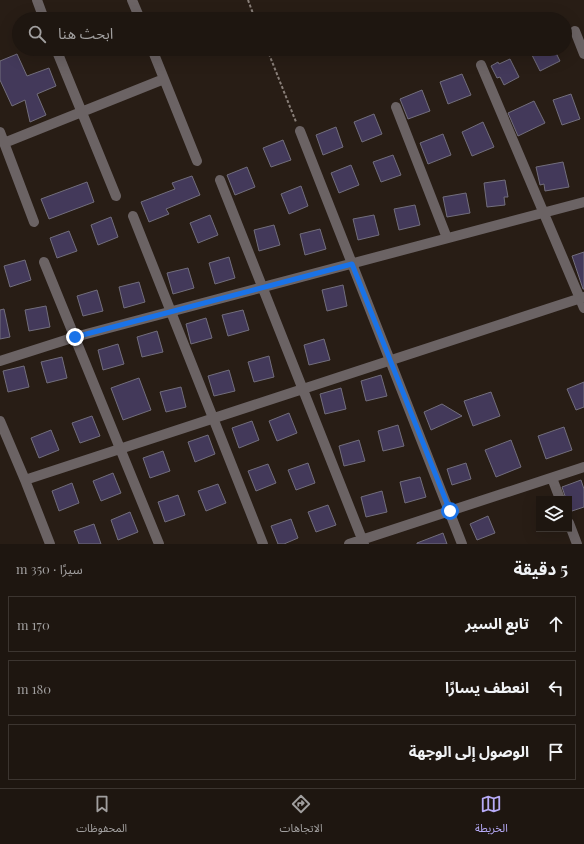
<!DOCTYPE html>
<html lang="ar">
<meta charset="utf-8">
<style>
body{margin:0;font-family:"Playfair Display","Noto Sans Arabic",serif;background:#2b231e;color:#f1f3f6;direction:rtl}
.controls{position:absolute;right:12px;bottom:12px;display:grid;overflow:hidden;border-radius:0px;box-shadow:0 4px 16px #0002}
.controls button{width:36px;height:36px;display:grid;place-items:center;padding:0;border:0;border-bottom:1px solid #3c3530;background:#1e1610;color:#f1f3f6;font:20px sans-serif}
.stop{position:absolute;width:12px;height:12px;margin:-9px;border:3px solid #1a73e8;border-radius:50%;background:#fff}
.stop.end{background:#1a73e8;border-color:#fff;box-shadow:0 1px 4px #0008}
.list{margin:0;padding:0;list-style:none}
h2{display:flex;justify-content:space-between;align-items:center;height:52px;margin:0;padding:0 16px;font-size:17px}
h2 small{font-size:13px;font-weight:400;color:#a19f9f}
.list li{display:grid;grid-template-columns:26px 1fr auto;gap:12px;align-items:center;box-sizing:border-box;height:56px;margin:0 8px 8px;padding:0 8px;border:1px solid #3c3530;border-radius:0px}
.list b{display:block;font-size:15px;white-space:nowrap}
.list em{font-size:13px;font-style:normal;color:#a19f9f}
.icon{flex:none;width:22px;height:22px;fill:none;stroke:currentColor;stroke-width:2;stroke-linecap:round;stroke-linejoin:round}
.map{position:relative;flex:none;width:584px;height:544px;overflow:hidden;direction:ltr}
.search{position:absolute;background:#1e1610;box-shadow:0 4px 16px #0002;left:12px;right:12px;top:12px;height:44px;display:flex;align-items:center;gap:10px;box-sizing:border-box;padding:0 14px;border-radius:22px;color:#a19f9f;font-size:15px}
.sheet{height:244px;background:#1e1610}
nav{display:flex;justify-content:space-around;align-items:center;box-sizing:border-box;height:56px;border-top:1px solid #3c3530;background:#1e1610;font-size:11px;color:#a19f9f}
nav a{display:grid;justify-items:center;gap:2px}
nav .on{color:#b7abf8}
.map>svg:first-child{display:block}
.building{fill:#43395a;stroke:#726e7c}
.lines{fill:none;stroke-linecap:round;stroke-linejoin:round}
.path{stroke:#897f79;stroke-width:2;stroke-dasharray:3 2;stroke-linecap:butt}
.minor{stroke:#6b6364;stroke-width:10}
.route{stroke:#1a73e8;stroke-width:5}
</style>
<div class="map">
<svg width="584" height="544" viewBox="0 0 584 544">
<rect width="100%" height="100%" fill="#281d15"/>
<path class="building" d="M 538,49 L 554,49 L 560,61 L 540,71 L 531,53 Z
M 17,54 L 27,76 L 49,68 L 56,86 L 37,94 L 46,115 L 30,122 L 25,100 L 12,106 L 0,80 L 0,61 Z
M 510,59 L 519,77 L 504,85 L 500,77 L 497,78 L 491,66 L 498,62 L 499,64 Z
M 462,74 L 471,95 L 448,104 L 440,82 Z
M 422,90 L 430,111 L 408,119 L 400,99 Z
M 571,94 L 580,119 L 562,125 L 553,100 Z
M 534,101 L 545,123 L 518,136 L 508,113 Z
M 374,114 L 382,134 L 362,142 L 354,122 Z
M 483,122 L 494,147 L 472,156 L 462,132 Z
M 336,127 L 343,147 L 323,155 L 316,135 Z
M 443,134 L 451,155 L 428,164 L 420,143 Z
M 283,140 L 291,160 L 271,167 L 263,148 Z
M 393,155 L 401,175 L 381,182 L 373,162 Z
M 563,162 L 569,187 L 545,191 L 544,184 L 540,185 L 536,167 Z
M 351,165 L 359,185 L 339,193 L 331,173 Z
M 247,167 L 255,187 L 235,195 L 227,175 Z
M 192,176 L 200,195 L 166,209 L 169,214 L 149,222 L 141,202 L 175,189 L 172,183 Z
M 505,180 L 508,197 L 504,197 L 505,205 L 487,207 L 484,183 Z
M 87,182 L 94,202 L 49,219 L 41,199 Z
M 301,186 L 308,206 L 289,214 L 281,194 Z
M 466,193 L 470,213 L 447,217 L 443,197 Z
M 415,205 L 420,225 L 399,230 L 394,209 Z
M 210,215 L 218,235 L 198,243 L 190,223 Z
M 374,215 L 379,235 L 358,240 L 353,219 Z
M 111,217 L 118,237 L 98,245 L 91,225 Z
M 274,225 L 280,245 L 259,251 L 254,230 Z
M 320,229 L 326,249 L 305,255 L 300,234 Z
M 69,231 L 77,251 L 57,258 L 50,238 Z
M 584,252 L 584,289 L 583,289 L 572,256 Z
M 229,257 L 235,278 L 215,284 L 209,263 Z
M 25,260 L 31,280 L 10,287 L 4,266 Z
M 188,268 L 194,288 L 173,294 L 167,273 Z
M 139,282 L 145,302 L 124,308 L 119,287 Z
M 343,285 L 347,306 L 327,311 L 322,290 Z
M 97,290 L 103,311 L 83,316 L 77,296 Z
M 46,306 L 50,327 L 29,331 L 25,310 Z
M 4,309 L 10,337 L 0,339 L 0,310 Z
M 243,310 L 249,330 L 228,336 L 222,315 Z
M 206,318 L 212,338 L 191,344 L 186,324 Z
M 157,331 L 163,352 L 142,357 L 137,337 Z
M 324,339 L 330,360 L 309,365 L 304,345 Z
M 118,344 L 124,364 L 103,370 L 98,350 Z
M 269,356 L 274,377 L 254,382 L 248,362 Z
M 62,357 L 67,378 L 47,383 L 41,362 Z
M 24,366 L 29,387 L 8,392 L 3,371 Z
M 229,370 L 235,391 L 214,396 L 208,376 Z
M 381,375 L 387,396 L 366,401 L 361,381 Z
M 139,378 L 151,410 L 123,420 L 111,388 Z
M 584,382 L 584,407 L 576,410 L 567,389 Z
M 181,387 L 186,407 L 166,412 L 160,392 Z
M 341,388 L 346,409 L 325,414 L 320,394 Z
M 491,392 L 500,416 L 473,426 L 464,401 Z
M 442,404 L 462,416 L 431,430 L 424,412 Z
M 289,413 L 297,433 L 277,441 L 269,421 Z
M 92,416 L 100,436 L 80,443 L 72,423 Z
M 252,421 L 259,440 L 239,448 L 232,428 Z
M 398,425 L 404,446 L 383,451 L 378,431 Z
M 564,427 L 572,450 L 546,459 L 538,436 Z
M 51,430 L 59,450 L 39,458 L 31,438 Z
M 208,435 L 215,454 L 195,462 L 188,442 Z
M 359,440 L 365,461 L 344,466 L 339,446 Z
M 511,440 L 521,467 L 496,477 L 485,450 Z
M 163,451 L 170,471 L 150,478 L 143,458 Z
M 308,463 L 315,483 L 296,490 L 288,470 Z
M 466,463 L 471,479 L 452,485 L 447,469 Z
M 268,464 L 276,483 L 256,491 L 248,471 Z
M 113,473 L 121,493 L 101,501 L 93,481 Z
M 420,477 L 426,497 L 405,503 L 400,482 Z
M 581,480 L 584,489 L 584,507 L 569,512 L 569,499 L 566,499 L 562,487 Z
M 72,483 L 79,503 L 59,511 L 52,491 Z
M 218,484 L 226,503 L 206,511 L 198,491 Z
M 382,491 L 387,512 L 366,517 L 361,497 Z
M 178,495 L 185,515 L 165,522 L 158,502 Z
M 328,505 L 336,525 L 316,532 L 308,512 Z
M 130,512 L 138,532 L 118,540 L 111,520 Z
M 488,516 L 495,533 L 477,540 L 470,524 Z
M 291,519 L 298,538 L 284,544 L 278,544 L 271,526 Z
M 94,524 L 101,544 L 79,544 L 74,531 Z
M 443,533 L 447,544 L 417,544 L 417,543 Z"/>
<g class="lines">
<path class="path" d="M 248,0 L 255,19
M 267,49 L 296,122"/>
<path class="minor" d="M 37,0 L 44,19
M 132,0 L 140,19
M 575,31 L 584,54
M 56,49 L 116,196
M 152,49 L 197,161
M 481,65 L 584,308
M 396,107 L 447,238
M 300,131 L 462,544
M 0,132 L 34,222
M 4,143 L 164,79
M 220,180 L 364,544
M 133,216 L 263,544
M 44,262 L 159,544
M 0,361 L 75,337 L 584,202
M 0,421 L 25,480 L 50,544
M 552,478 L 560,499
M 25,480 L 584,297
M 569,523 L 577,544
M 349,544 L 584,467"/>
</g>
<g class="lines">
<path class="route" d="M 75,337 L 352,264 L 450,511"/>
</g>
</svg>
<div class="controls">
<button><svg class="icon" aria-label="layers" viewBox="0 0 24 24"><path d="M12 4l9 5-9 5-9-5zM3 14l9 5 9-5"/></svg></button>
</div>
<div class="stop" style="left:450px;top:511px"></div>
<div class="stop end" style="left:75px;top:337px"></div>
<div class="search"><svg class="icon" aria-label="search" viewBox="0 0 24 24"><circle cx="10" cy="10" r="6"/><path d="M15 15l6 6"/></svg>ابحث هنا</div>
</div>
<section class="sheet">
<h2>5 دقيقة<small>سيرًا · 350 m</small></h2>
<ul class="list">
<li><svg class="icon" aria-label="ahead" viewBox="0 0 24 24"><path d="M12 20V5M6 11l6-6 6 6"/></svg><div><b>تابع السير</b></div><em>170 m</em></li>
<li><svg class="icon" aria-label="left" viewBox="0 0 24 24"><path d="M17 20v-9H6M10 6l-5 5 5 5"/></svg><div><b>انعطف يسارًا</b></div><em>180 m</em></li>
<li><svg class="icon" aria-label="arrive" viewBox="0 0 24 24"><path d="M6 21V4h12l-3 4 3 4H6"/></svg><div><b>الوصول إلى الوجهة</b></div></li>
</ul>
</section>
<nav>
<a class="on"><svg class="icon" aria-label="map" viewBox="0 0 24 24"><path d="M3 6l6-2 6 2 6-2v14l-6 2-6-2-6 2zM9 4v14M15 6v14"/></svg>الخريطة</a>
<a><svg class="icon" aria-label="directions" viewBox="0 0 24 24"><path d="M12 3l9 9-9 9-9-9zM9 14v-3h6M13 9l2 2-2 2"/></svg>الاتجاهات</a>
<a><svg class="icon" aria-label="saved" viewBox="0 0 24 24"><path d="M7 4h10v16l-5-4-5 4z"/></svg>المحفوظات</a>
</nav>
